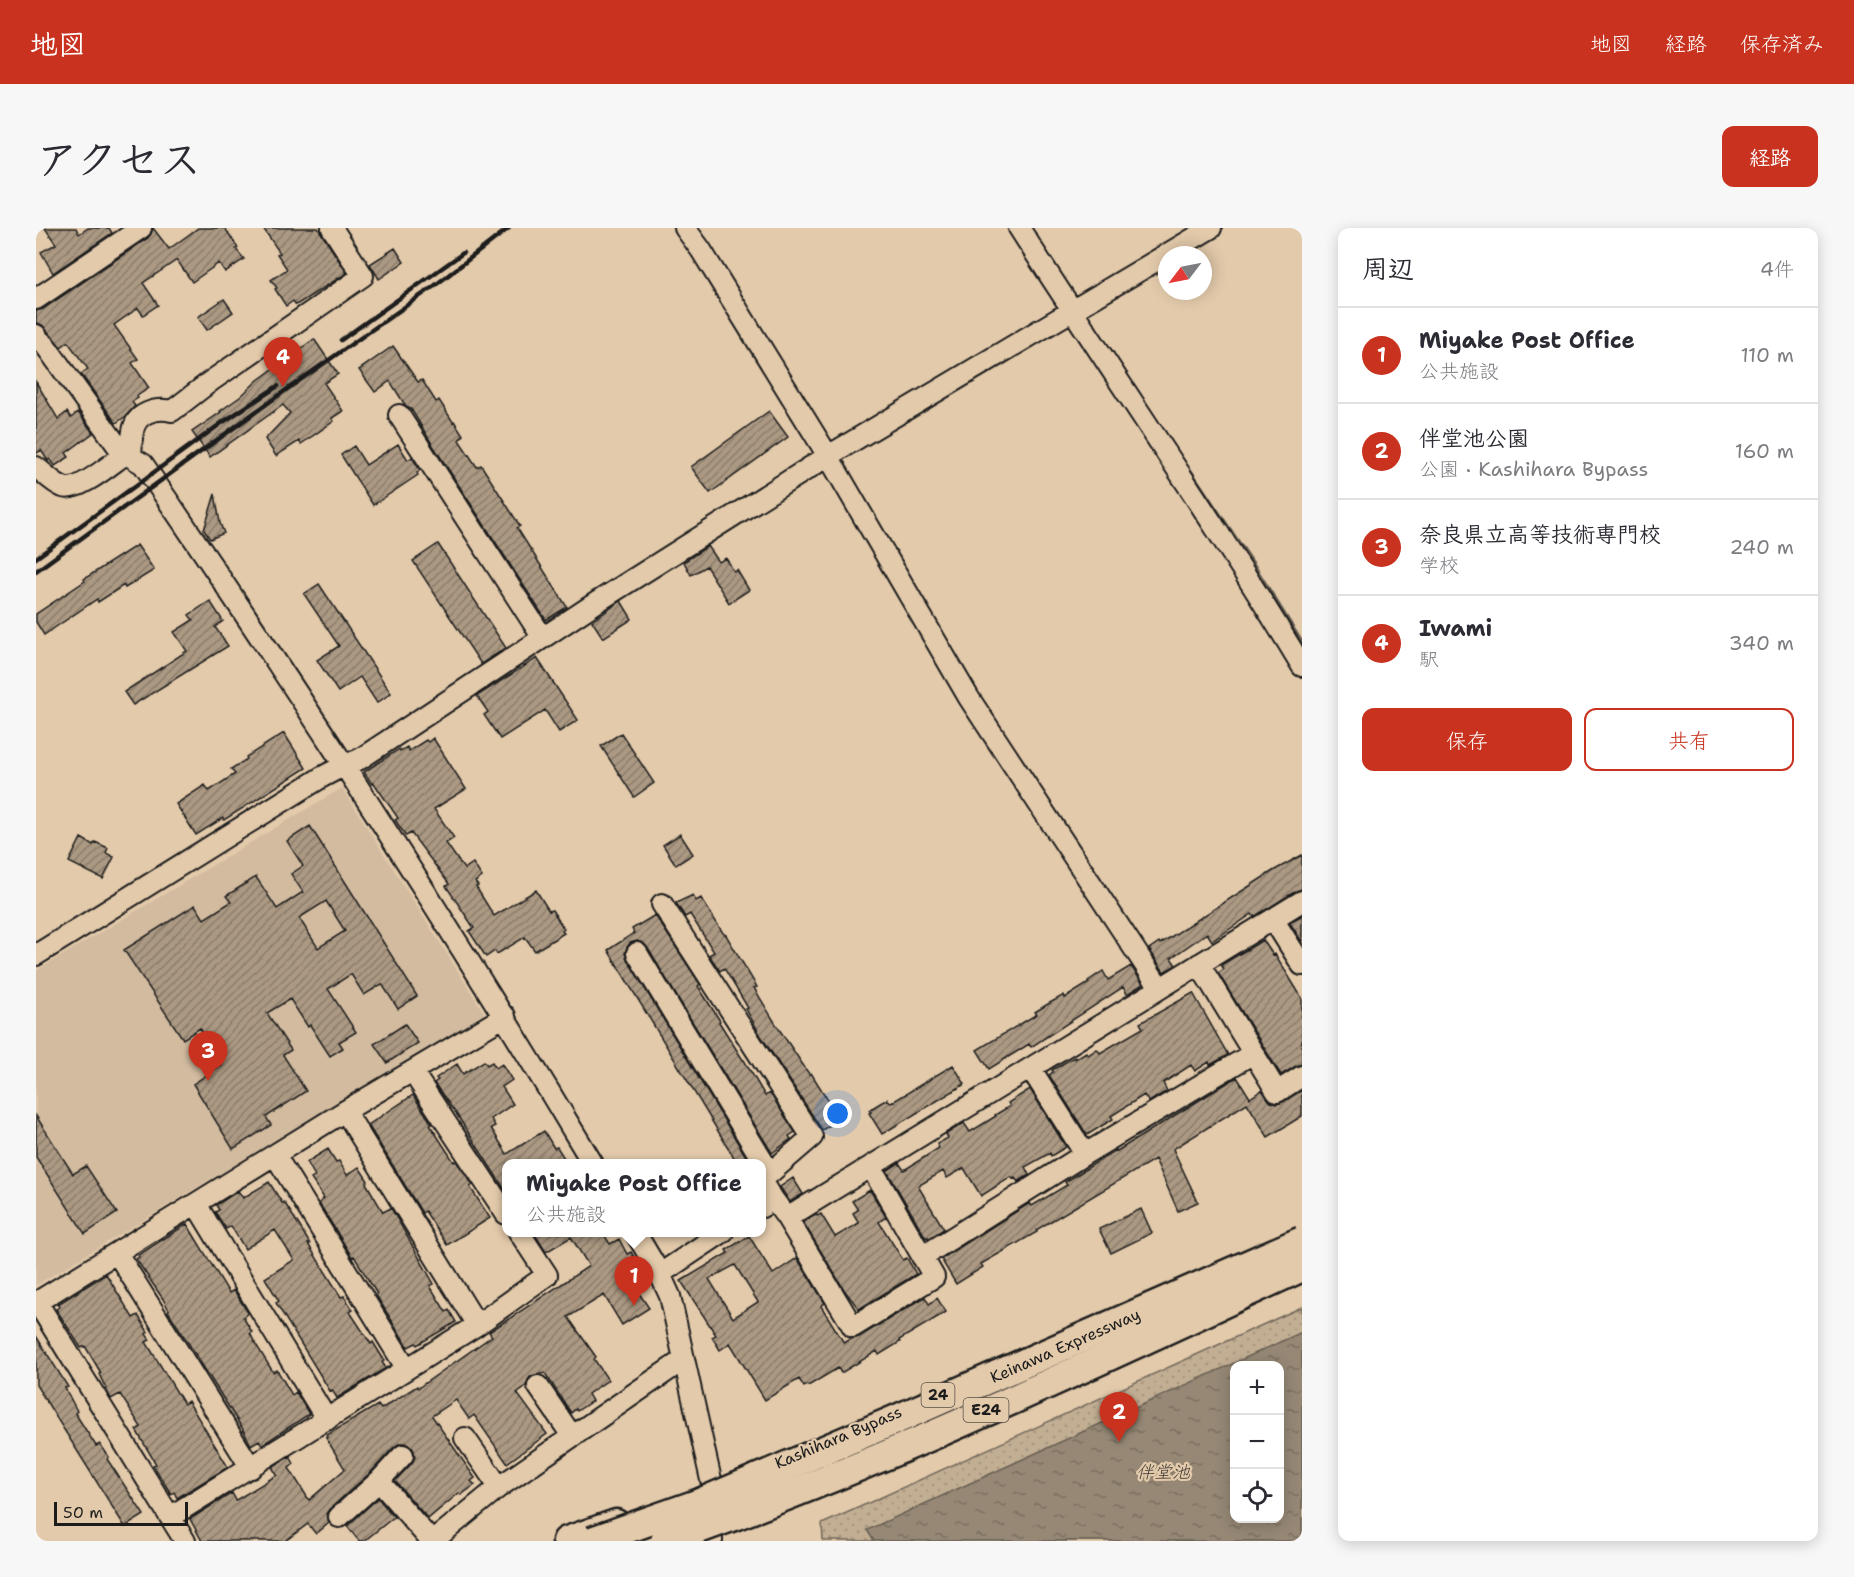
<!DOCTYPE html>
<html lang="ja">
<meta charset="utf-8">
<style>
body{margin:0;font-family:"Shantell Sans","Klee One",sans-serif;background:#f7f7f7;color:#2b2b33}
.controls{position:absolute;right:18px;bottom:18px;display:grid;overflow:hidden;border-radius:12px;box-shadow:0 3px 15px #0003}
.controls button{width:54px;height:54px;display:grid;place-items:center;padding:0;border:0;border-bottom:2px solid #e1e1e2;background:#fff;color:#2b2b33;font:30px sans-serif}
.compass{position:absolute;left:1122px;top:18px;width:54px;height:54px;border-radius:50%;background:#fff;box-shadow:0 3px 15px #0003;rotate:238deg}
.scale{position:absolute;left:18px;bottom:15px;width:134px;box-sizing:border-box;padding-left:6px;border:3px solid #1c1c1c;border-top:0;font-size:16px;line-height:21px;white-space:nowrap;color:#1c1c1c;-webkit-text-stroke:4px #e3caab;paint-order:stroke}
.you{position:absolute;left:802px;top:886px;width:21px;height:21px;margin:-15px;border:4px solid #fff;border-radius:50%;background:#1a73e8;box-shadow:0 0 0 9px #1a73e833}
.badge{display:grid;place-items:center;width:39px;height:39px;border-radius:50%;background:#c8321e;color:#fff;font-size:20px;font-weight:700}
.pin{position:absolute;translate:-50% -50px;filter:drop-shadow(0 2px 3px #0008)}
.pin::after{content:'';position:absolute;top:32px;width:21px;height:18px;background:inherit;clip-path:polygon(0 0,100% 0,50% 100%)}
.popup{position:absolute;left:466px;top:931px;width:264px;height:78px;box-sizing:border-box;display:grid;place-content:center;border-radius:12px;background:#fff;filter:drop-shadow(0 2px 4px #0005);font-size:20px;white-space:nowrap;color:#7c7c81}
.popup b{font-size:22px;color:#2b2b33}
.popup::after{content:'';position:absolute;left:50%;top:100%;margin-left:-12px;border:12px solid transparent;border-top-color:#fff}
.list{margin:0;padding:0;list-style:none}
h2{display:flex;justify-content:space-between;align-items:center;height:78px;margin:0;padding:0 24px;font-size:26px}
h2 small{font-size:20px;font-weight:400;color:#7c7c81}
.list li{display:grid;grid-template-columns:39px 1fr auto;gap:18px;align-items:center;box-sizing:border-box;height:96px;padding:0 24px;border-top:2px solid #e1e1e2}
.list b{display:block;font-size:22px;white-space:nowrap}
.list p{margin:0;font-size:20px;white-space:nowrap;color:#7c7c81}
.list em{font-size:20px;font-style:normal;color:#7c7c81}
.actions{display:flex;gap:12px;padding:18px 24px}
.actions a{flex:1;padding:14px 0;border:2px solid #c8321e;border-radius:12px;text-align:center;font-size:21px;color:#c8321e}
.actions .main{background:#c8321e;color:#fff}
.icon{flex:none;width:33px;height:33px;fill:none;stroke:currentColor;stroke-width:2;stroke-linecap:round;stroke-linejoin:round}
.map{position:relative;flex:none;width:1266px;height:1313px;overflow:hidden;border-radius:12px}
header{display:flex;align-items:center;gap:36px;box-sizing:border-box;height:84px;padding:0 30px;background:#c8321e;color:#fff}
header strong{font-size:28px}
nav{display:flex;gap:33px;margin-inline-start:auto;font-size:21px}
.intro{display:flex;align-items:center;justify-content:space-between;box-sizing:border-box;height:144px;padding:0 36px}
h1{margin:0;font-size:42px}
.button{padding:15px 27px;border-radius:12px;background:#c8321e;color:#fff;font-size:21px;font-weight:700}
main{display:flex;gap:36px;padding:0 36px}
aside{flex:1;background:#fff;border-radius:12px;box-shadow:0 3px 15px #0003}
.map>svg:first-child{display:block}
.built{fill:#d2bb9f}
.park{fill:url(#park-dots);stroke:#6f6558;stroke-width:1.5;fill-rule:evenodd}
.water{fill:url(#water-ripples);stroke:#655d51;stroke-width:1.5;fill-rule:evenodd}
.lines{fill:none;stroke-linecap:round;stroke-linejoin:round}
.stream{stroke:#655d51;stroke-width:5}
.building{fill:url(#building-hatch);stroke:#1c1c1c;stroke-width:1.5;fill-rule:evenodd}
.minor-casing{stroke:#1c1c1c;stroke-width:24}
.highway-casing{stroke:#1c1c1c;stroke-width:33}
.minor{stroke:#e3caab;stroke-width:20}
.highway{stroke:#e3caab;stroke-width:28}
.rail{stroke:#1c1c1c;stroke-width:4.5}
.highway-bridge-casing{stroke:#1c1c1c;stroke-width:33;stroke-linecap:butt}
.highway-bridge{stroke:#e3caab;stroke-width:28}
.labels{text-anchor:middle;stroke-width:4.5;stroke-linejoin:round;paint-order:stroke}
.shield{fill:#e3caab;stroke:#585047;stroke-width:1.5}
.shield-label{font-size:15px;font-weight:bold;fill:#1c1c1c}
.street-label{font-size:16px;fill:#1c1c1c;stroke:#e3caab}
.water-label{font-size:18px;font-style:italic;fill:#413c36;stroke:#e3caab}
</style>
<header>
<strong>地図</strong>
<nav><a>地図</a><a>経路</a><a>保存済み</a></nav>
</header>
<div class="intro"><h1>アクセス</h1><a class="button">経路</a></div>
<main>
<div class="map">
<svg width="1266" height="1313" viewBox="0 0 1266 1313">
<defs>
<pattern id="park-dots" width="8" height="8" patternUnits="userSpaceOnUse" patternTransform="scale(1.5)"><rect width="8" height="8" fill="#c2ae93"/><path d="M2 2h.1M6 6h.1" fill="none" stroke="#a6957e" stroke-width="1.8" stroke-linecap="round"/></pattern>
<pattern id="water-ripples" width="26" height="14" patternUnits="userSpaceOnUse" patternTransform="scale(1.5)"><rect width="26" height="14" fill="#968874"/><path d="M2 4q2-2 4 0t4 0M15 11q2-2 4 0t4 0" fill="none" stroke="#7a6e5e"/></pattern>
<pattern id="building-hatch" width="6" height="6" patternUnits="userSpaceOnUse" patternTransform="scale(1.5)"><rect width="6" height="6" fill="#ac9983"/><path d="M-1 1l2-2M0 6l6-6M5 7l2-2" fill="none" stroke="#8b7c6a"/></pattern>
</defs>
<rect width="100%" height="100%" fill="#e3caab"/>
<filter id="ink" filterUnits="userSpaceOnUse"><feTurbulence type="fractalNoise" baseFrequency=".0167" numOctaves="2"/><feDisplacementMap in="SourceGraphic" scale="12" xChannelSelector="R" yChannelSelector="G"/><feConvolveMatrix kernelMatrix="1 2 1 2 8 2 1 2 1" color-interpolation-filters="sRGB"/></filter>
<g filter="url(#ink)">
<path class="built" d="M 306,560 L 452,791 L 235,915 L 0,1057 L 0,743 Z"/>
<path class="park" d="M 1266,1079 L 1266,1313 L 787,1313 L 786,1296 ZM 1198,1138 L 1244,1138 L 1244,1290 L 1198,1290 Z"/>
<path class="water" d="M 1266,1104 L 1266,1313 L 838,1313 L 831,1302 ZM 1198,1138 L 1244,1138 L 1244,1290 L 1198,1290 Z"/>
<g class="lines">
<path class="stream" d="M 1154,243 L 1217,337 L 1266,416"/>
</g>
<path class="building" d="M 9,0 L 40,0 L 43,6 L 52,0 L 73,0 L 76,5 L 17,45 L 5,24 L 20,16 Z
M 117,0 L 133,21 L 162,0 L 189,0 L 202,20 L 200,21 L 208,31 L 189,44 L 183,35 L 156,54 L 141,32 L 107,55 L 122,77 L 107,87 L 102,80 L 78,97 L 102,131 L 96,135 L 113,160 L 101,168 L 102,170 L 96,174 L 99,178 L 90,188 L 80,195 L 45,146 L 52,141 L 32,114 L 25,119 L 6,97 L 0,95 L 0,83 L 7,81 L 112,10 L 115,6 Z
M 227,0 L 282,0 L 311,45 L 260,77 L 257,73 L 250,78 L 239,61 L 241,60 L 235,52 L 251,41 L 241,26 L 244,25 Z
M 359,20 L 368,34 L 343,51 L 334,36 Z
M 188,71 L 197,84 L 171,102 L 162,89 Z
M 278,111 L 302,146 L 288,155 L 307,183 L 296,190 L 298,193 L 265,216 L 263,213 L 240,228 L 229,211 L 254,185 L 247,177 L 174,229 L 156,204 L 185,184 L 184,183 L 204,169 L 222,152 Z
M 357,118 L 382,154 L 386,152 L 400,174 L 403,172 L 417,194 L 418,193 L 427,207 L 423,212 L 441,239 L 445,237 L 470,276 L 484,298 L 481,300 L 531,379 L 510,392 L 396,216 L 375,181 L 374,181 L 369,177 L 354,153 L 339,164 L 323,142 Z
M 0,154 L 22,191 L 31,184 L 35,190 L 42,184 L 57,205 L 30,225 L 33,229 L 19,238 L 14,231 L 12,233 L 5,222 L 0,226 Z
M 733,183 L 752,209 L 674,265 L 655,239 Z
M 362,216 L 372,232 L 376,229 L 384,242 L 381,245 L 382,247 L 337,277 L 305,227 L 318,218 L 330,237 Z
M 179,266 L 184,295 L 188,305 L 174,311 L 168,302 Z
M 402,316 L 470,420 L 445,436 L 377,333 Z
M 101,317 L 118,342 L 89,360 L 88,357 L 62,374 L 61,371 L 8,407 L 0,394 L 0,386 L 49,353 L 48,351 Z
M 672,318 L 683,334 L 690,330 L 698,344 L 701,342 L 713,362 L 693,375 L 670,338 L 655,347 L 648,334 Z
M 283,356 L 355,465 L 341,475 L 324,449 L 302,464 L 281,432 L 303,418 L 268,366 Z
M 174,373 L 187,393 L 179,399 L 192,418 L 97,477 L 88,464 L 151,423 L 138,404 L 157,392 L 153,387 Z
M 585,373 L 596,391 L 567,410 L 556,393 Z
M 501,430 L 542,492 L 523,504 L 509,482 L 464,511 L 448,487 L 452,484 L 441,468 Z
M 248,505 L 270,540 L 188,592 L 187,590 L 160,607 L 140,576 L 169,557 L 173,563 L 199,546 L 195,541 L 211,531 L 210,529 Z
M 585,505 L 618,555 L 598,569 L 565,518 Z
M 397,510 L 430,561 L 398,581 L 418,610 L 410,615 L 428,641 L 437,635 L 446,649 L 439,654 L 442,658 L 440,659 L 458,688 L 500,662 L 513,683 L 516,682 L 528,701 L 526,703 L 528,705 L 499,723 L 489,709 L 461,726 L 459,723 L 450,729 L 433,703 L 438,700 L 410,658 L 413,656 L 375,605 L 370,608 L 359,592 L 362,590 L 338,555 L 336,556 L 328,544 L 363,521 L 364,523 L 371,519 L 373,523 L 390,512 L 392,514 Z
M 274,598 L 381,768 L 362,781 L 346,756 L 328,767 L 315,746 L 292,761 L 320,804 L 303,814 L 307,820 L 294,828 L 274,797 L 272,799 L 254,771 L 231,785 L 255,822 L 247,827 L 270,863 L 230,889 L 235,897 L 197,921 L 157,856 L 187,836 L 164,800 L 147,811 L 88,722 L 159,677 L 168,691 L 195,674 L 190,668 L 220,649 L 241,681 L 267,664 L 255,646 L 267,638 L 251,613 ZM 290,673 L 309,703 L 282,720 L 263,690 Z
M 644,606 L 657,626 L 640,637 L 627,617 Z
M 45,610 L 57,617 L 59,614 L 72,620 L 70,625 L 78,629 L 67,651 L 33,634 Z
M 1266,627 L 1266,661 L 1260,663 L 1218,689 L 1216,686 L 1176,713 L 1171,705 L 1135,730 L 1140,737 L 1128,744 L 1113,721 L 1123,714 L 1124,716 L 1237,643 Z
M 657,667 L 660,673 L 665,670 L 687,705 L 690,707 L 721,759 L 718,760 L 741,798 L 773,846 L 775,845 L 802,888 L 794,893 L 796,896 L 786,902 L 725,808 L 710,781 L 712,780 L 688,740 L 684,743 L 673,727 L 678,724 L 654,686 L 649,689 L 640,675 Z
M 619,687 L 664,756 L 662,758 L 684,793 L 683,794 L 707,832 L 708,832 L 729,868 L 734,865 L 759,904 L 753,908 L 755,911 L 736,925 L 611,719 L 607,715 L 601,713 L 594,715 L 591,719 L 589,725 L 591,731 L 714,935 L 712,936 L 702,936 L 572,722 L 598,705 L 596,701 Z
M 1266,687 L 1266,714 L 1254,695 Z
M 1227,712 L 1237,727 L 1239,726 L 1266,770 L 1266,836 L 1260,838 L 1245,847 L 1182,745 L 1188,741 L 1185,737 Z
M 1095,738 L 1107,756 L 1091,766 L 1087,759 L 995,819 L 993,816 L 953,841 L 941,822 L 1001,786 L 999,784 L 1012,776 L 1028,767 L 1029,770 L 1053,755 L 1052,753 L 1067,743 L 1072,752 Z
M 1157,765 L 1192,827 L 1174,837 L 1173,834 L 1159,843 L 1155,837 L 1127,855 L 1131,863 L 1113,874 L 1108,867 L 1075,888 L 1077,891 L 1051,907 L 1013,847 L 1017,844 L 1016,842 L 1038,829 L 1039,831 L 1050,824 L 1052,827 L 1061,821 L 1064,825 L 1107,800 L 1104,795 Z
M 369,796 L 382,815 L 351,835 L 338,816 Z
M 448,833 L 451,837 L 456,834 L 460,840 L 466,836 L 476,852 L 466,859 L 477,876 L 455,891 L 459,898 L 455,900 L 471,926 L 508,903 L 518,920 L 521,919 L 528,930 L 525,932 L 527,936 L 471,936 L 471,965 L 421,887 L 398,855 L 402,852 L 400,850 L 421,836 L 427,846 Z
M 917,837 L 929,856 L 846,906 L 833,885 L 835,884 L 833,882 L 851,871 L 855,875 Z
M 1201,849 L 1214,870 L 1226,862 L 1235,874 L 1241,876 L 1247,874 L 1266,862 L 1266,888 L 1232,909 L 1211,875 L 1137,921 L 1162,974 L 1142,983 L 1119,931 L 1000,1002 L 1001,1004 L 945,1036 L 947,1039 L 920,1056 L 905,1031 L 994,975 L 996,978 L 1031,957 L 1029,954 L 1080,922 L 1081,923 Z
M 994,861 L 1030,919 L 1015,928 L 1014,925 L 989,939 L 993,947 L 982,954 L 979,950 L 977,951 L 975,949 L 945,968 L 928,940 L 911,950 L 907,943 L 882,958 L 908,1001 L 892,1011 L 892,1009 L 890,1010 L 851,943 L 863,935 L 868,942 L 873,939 L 903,920 L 901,916 L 912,910 L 910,906 L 928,895 L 934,904 L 960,888 L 959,887 L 974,878 L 972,875 Z
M 377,867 L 396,896 L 394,897 L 418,934 L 420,933 L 437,957 L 434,959 L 454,990 L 411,1017 L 389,983 L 386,985 L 332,897 Z
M 0,888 L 37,946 L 50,938 L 81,985 L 49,1006 L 0,929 Z
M 292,921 L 300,934 L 303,933 L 311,947 L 323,939 L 332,953 L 330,955 L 347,984 L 355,980 L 398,1056 L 394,1058 L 410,1084 L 413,1082 L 420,1094 L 381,1117 L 380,1115 L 372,1119 L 340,1067 L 341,1066 L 318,1028 L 316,1029 L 283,975 L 288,970 L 275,951 L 279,948 L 271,934 Z
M 757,950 L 767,966 L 754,974 L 744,959 Z
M 233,954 L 246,975 L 248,974 L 264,999 L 274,1016 L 272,1016 L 305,1069 L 308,1068 L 317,1082 L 314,1084 L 335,1116 L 337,1114 L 348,1132 L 346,1134 L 350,1140 L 301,1170 L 296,1162 L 294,1163 L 240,1075 L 243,1073 L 229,1050 L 258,1032 L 239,1002 L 209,1021 L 195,998 L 190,1001 L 179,984 L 183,982 L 180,977 L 202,963 L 207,970 Z
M 834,962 L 850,989 L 843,994 L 867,1032 L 871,1030 L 880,1046 L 823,1081 L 809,1063 L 767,994 L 780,986 L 781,988 L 785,986 L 799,1009 L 823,995 L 817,985 L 822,982 L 816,973 Z
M 1105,981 L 1116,1005 L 1075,1025 L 1063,1001 Z
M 151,996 L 193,1065 L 198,1062 L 212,1085 L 207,1089 L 216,1104 L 214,1105 L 219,1115 L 237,1144 L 241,1142 L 256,1167 L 260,1164 L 273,1186 L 226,1217 L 223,1212 L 215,1217 L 206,1200 L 132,1083 L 133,1082 L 127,1071 L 100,1031 L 103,1029 L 102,1027 Z
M 498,1005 L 567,1005 L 574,1016 L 583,1011 L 591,1026 L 595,1024 L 603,1038 L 590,1046 L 613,1080 L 586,1097 L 568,1067 L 532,1089 L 560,1129 L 558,1131 L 572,1152 L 552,1166 L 556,1173 L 541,1183 L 540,1181 L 535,1185 L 509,1145 L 495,1148 L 492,1152 L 490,1158 L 481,1165 L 511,1206 L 471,1235 L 438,1187 L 433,1191 L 420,1172 L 396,1188 L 439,1250 L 435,1253 L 439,1257 L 425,1267 L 423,1265 L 392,1291 L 359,1253 L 376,1235 L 379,1229 L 378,1223 L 376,1219 L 370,1215 L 364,1215 L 358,1219 L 335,1244 L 295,1280 L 291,1286 L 293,1295 L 280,1306 L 272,1296 L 249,1313 L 166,1313 L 154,1291 L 196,1265 L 200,1272 L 241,1247 L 236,1239 L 254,1228 L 258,1236 L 253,1240 L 273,1272 L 309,1241 L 290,1210 L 292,1209 L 291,1207 L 342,1177 L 345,1181 L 381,1158 L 382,1160 L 456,1108 L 453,1104 L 553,1038 L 535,1009 L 510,1024 Z
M 713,1008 L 737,1046 L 761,1030 L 789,1075 L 785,1078 L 808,1115 L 815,1111 L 823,1109 L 889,1069 L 893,1076 L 901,1070 L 910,1084 L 863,1112 L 864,1114 L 843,1127 L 841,1123 L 805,1145 L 802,1140 L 772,1158 L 771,1157 L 768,1159 L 763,1151 L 729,1172 L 694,1115 L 684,1122 L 676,1109 L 680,1107 L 645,1053 L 692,1025 L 690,1022 ZM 699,1037 L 722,1074 L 697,1090 L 673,1051 Z
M 70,1046 L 97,1090 L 102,1087 L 112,1104 L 110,1106 L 114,1112 L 110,1114 L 148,1176 L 152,1173 L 192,1239 L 141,1270 L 138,1264 L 135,1266 L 117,1237 L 120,1236 L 100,1202 L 105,1199 L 84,1166 L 75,1171 L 63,1146 L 65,1145 L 49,1118 L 45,1120 L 20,1081 L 24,1079 L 22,1076 Z
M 0,1108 L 32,1159 L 29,1160 L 41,1183 L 39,1185 L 60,1218 L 64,1216 L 73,1229 L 71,1231 L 108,1287 L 89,1299 L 0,1157 Z
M 342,1270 L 358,1289 L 328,1313 L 323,1313 L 311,1298 Z"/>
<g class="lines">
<g class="minor-casing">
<path id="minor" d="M 649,0 L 665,22 L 792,228 L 933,470 L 1124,760
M 983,0 C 1077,147 1176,289 1266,438
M 0,71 L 105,0
M 0,107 L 3,112 L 9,117 L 88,227
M 363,187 L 507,410
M 95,229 C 96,221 95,212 97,204 C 99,185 120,179 136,183 L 175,153 L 327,48 L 296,0
M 0,239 C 8,245 17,255 27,259 C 41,265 75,236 88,227 L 95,229 L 107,236 C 264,465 415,698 557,936
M 626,676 L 776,909 L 726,952 L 737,971
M 1237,691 L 1266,737
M 601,725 L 734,945
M 0,727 L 286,549 L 309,537 L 324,531 L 561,374 L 792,228 L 1175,0
M 1163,736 L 1241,864 L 1266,848
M 469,788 L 309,883 L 1,1074 L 134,1289 L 441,1097 L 511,1047 L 483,1004
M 995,841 L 1049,926
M 376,843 L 470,986
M 309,883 L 441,1097
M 239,927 L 371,1141
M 160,976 L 291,1192
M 726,979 L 737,971 L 751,990 L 1266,673
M 751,990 L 817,1099 L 898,1049 L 835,939
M 599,1004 L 624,1046 L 634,1068 L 677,1261 L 676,1313
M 81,1025 L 215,1240
M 886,1029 L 1049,926 L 1216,826
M 624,1046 L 687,1004
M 502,1158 L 536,1208
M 429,1210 L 463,1259
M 343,1253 L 395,1313
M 134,1289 L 149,1313
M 303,1289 L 343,1253 L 367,1227
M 397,1313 L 463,1259 L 647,1132"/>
</g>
<g class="highway-casing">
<path id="highway" d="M 531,1313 L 580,1296"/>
</g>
<use href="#minor" class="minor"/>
<use href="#highway" class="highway"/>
<path class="rail" d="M 305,112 L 427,25
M 0,330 L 187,194 L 242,158
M 0,343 L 250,162 L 397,59 L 473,0"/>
<g class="highway-bridge-casing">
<g id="highway-bridge">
<path id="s1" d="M 556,1313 L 664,1275 L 859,1192 L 1266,1013"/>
<path d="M 629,1313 C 847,1237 1056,1135 1266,1039"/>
</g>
</g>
<use href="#highway-bridge" class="highway-bridge"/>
</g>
</g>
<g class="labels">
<g class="shield">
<rect x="885.5" y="1155" width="33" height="24" rx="4.5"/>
<rect x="927.5" y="1170" width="45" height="24" rx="4.5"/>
</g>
<g class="shield-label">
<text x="902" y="1172">24</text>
<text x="950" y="1187">E24</text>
</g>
<g class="street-label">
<text dy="6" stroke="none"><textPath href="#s1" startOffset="512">Keinawa Expressway</textPath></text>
<text transform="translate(802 1209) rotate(-23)" y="6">Kashihara Bypass</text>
</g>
<g class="water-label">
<text x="1127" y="1250">伴堂池</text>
</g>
</g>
</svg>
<div class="controls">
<button>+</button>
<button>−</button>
<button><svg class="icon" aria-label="locate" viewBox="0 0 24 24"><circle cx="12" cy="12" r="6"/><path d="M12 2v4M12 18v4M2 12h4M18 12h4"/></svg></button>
</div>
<svg class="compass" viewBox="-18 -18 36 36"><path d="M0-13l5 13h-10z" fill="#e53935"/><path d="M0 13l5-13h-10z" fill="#7c7c81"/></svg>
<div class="scale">50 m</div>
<div class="you"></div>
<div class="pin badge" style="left:598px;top:1078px">1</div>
<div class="popup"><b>Miyake Post Office</b>公共施設</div>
<div class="pin badge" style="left:1083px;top:1214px">2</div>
<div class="pin badge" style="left:172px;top:853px">3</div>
<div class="pin badge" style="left:247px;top:159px">4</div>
</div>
<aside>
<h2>周辺<small>4件</small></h2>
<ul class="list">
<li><span class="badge">1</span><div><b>Miyake Post Office</b><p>公共施設</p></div><em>110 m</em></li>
<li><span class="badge">2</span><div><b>伴堂池公園</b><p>公園 · Kashihara Bypass</p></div><em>160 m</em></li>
<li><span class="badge">3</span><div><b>奈良県立高等技術専門校</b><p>学校</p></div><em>240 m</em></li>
<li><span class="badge">4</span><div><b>Iwami</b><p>駅</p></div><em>340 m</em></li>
</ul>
<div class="actions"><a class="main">保存</a><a>共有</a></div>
</aside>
</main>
